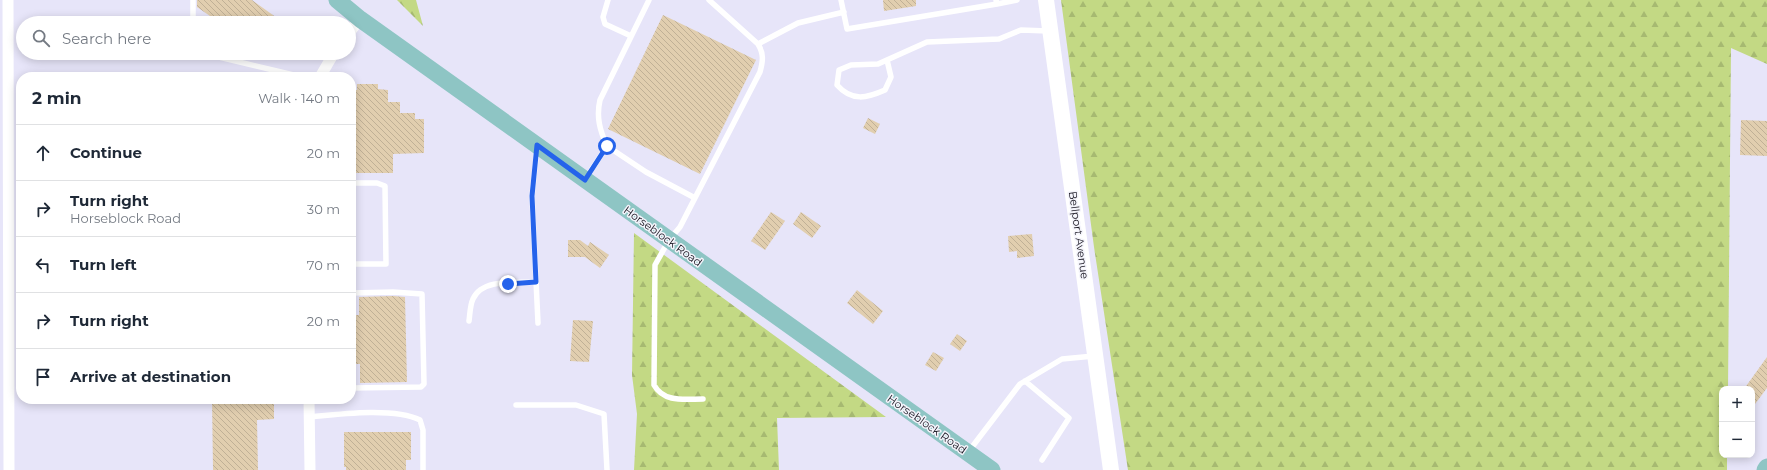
<!DOCTYPE html>
<meta charset="utf-8">
<style>
body{margin:0;font-family:Montserrat,sans-serif;background:#f2f2f3;color:#1f2937}
.controls{position:absolute;right:12px;bottom:12px;display:grid;overflow:hidden;border-radius:8px;box-shadow:0 2px 10px #0003}
.controls button{width:36px;height:36px;display:grid;place-items:center;padding:0;border:0;border-bottom:1px solid #e0e1e3;background:#fff;color:#1f2937;font:20px sans-serif}
.stop{position:absolute;width:12px;height:12px;margin:-9px;border:3px solid #2563eb;border-radius:50%;background:#fff}
.stop.end{background:#2563eb;border-color:#fff;box-shadow:0 1px 4px #0008}
.list{margin:0;padding:0;list-style:none}
h2{display:flex;justify-content:space-between;align-items:center;height:52px;margin:0;padding:0 16px;font-size:17px}
h2 small{font-size:13px;font-weight:400;color:#747a83}
.list li{display:grid;grid-template-columns:26px 1fr auto;gap:12px;align-items:center;box-sizing:border-box;height:56px;padding:0 16px;border-top:1px solid #e0e1e3}
.list b{display:block;font-size:15px;white-space:nowrap}
.list p{margin:0;font-size:13px;white-space:nowrap;color:#747a83}
.list em{font-size:13px;font-style:normal;color:#747a83}
.icon{flex:none;width:22px;height:22px;fill:none;stroke:currentColor;stroke-width:2;stroke-linecap:round;stroke-linejoin:round}
.map{position:relative;flex:none;width:1767px;height:470px;overflow:hidden}
.search{position:absolute;background:#fff;box-shadow:0 2px 10px #0003;left:16px;top:16px;width:340px;height:44px;display:flex;align-items:center;gap:10px;box-sizing:border-box;padding:0 14px;border-radius:22px;color:#747a83;font-size:15px}
.panel{position:absolute;background:#fff;box-shadow:0 2px 10px #0003;left:16px;top:72px;width:340px;height:332px;border-radius:16px}
.map>svg:first-child{display:block}
.forest{fill:url(#forest-firs)}
.building{fill:url(#building-back-hatch)}
.lines{fill:none;stroke-linecap:round;stroke-linejoin:round}
.lane{stroke:#fff;stroke-width:5.5}
.street{stroke:#fff;stroke-width:11}
.secondary{stroke:#fff;stroke-width:16}
.primary{stroke:#8ec5c4;stroke-width:17}
.route{stroke:#2563eb;stroke-width:5}
.labels{text-anchor:middle;stroke-width:3;stroke-linejoin:round;paint-order:stroke}
.street-label{font-size:11px;fill:#12101b;stroke:#f4f4fb}
</style>
<div class="map">
<svg width="1767" height="470" viewBox="0 0 1767 470">
<defs>
<pattern id="forest-firs" width="22" height="20" patternUnits="userSpaceOnUse"><rect width="22" height="20" fill="#c3d984"/><path d="M5 1l3.5 6h-7zM16 11l3.5 6h-7z" fill="#a6b971"/></pattern>
<pattern id="building-back-hatch" width="6" height="6" patternUnits="userSpaceOnUse"><rect width="6" height="6" fill="#e1ceaf"/><path d="M-1 5l2 2M0 0l6 6M5-1l2 2" fill="none" stroke="#c0b096"/></pattern>
</defs>
<rect width="100%" height="100%" fill="#e7e5f9"/>
<path class="forest" d="M 397,0 L 416,0 L 423,26 Z
M 1061,0 L 1767,0 L 1767,64 L 1731,48 L 1728,389 L 1722,389 L 1722,455 L 1727,455 L 1727,470 L 1128,470 L 1094,247 Z
M 634,233 L 886,417 L 777,418 L 779,470 L 634,470 L 637,414 L 632,375 Z"/>
<path class="building" d="M 197,0 L 252,0 L 284,23 L 204,23 L 210,16 L 197,7 Z
M 883,0 L 916,0 L 916,6 L 884,11 Z
M 663,15 L 756,60 L 700,174 L 608,129 Z
M 357,84 L 378,84 L 378,89 L 388,90 L 388,102 L 400,102 L 400,113 L 415,113 L 415,119 L 424,119 L 424,153 L 393,154 L 393,173 L 351,173 L 351,101 L 353,90 L 357,90 Z
M 868,118 L 880,124 L 875,134 L 863,128 Z
M 1741,120 L 1767,121 L 1767,156 L 1740,155 Z
M 771,212 L 785,221 L 765,250 L 751,241 Z
M 801,212 L 821,226 L 812,238 L 793,224 Z
M 1032,234 L 1034,256 L 1017,258 L 1017,251 L 1009,252 L 1008,236 Z
M 568,240 L 580,240 L 588,246 L 590,242 L 609,255 L 600,268 L 585,257 L 568,257 Z
M 857,290 L 883,311 L 873,324 L 847,303 Z
M 393,296 L 405,297 L 407,382 L 360,383 L 360,364 L 351,364 L 351,315 L 359,315 L 359,297 Z
M 573,320 L 593,321 L 589,362 L 570,361 Z
M 957,334 L 967,341 L 960,351 L 950,344 Z
M 933,352 L 944,358 L 936,371 L 925,365 Z
M 1767,357 L 1767,388 L 1752,408 L 1752,389 L 1744,389 Z
M 212,399 L 274,399 L 274,419 L 257,420 L 258,470 L 213,470 Z
M 344,432 L 411,432 L 411,460 L 406,460 L 406,470 L 346,470 L 346,467 L 344,467 Z"/>
<g class="lines">
<path class="lane" d="M 193,0 L 193,23
M 608,0 L 603,17 L 605,24 L 631,36
M 841,0 L 847,29 L 997,4
M 996,0 L 997,4 L 1017,0
M 758,44 L 798,23 L 844,12
M 202,53 L 302,77
M 887,60 L 891,77 L 885,90 C 867,98 852,102 837,85 L 839,70 L 851,65 L 878,64 L 927,42 L 999,39 L 1021,30 L 1048,31
M 607,146 L 646,172 L 695,198
M 537,148 L 532,196 L 538,323
M 586,178 L 607,146 C 600,131 596,117 600,100 L 649,0
M 351,183 L 377,183 L 385,186 L 386,264 L 351,264
M 351,293 L 393,292 L 422,294 L 424,384 L 421,387 L 351,388
M 469,321 C 470,314 470,305 473,299 C 482,278 517,283 536,282
M 1025,381 L 1069,418 L 1042,460
M 703,399 C 685,399 664,403 654,385 L 655,265 L 669,240 L 680,227 L 760,72 C 763,61 764,54 758,44 L 709,0
M 516,405 L 576,405 L 604,414 L 607,470
M 310,417 C 339,414 394,407 420,420 L 423,430 L 423,470
M 969,451 L 1020,384 L 1062,359 L 1094,356"/>
<path class="street" d="M 8,0 L 9,470
M 349,33 L 360,19
M 320,77 L 334,53
M 309,399 L 310,470"/>
<path class="secondary" d="M 1046,0 L 1111,470"/>
<path class="primary" d="M 337,0 L 360,19 L 992,470
M 1765,470 L 1767,467"/>
</g>
<g class="lines">
<path class="route" d="M 508,284 L 536,282 L 532,196 L 537,145 L 585,180 L 607,146"/>
</g>
<g class="labels">
<g class="street-label">
<text transform="translate(1079 235) rotate(82)" y="4">Bellport Avenue</text>
<text transform="translate(663 236) rotate(36)" y="4">Horseblock Road</text>
<text transform="translate(927 424) rotate(35)" y="4">Horseblock Road</text>
</g>
</g>
</svg>
<div class="controls">
<button>+</button>
<button>−</button>
</div>
<div class="stop" style="left:607px;top:146px"></div>
<div class="stop end" style="left:508px;top:284px"></div>
<div class="search"><svg class="icon" aria-label="search" viewBox="0 0 24 24"><circle cx="10" cy="10" r="6"/><path d="M15 15l6 6"/></svg>Search here</div>
<section class="panel">
<h2>2 min<small>Walk · 140 m</small></h2>
<ul class="list">
<li><svg class="icon" aria-label="ahead" viewBox="0 0 24 24"><path d="M12 20V5M6 11l6-6 6 6"/></svg><div><b>Continue</b></div><em>20 m</em></li>
<li><svg class="icon" aria-label="right" viewBox="0 0 24 24"><path d="M7 20v-9h11M14 6l5 5-5 5"/></svg><div><b>Turn right</b><p>Horseblock Road</p></div><em>30 m</em></li>
<li><svg class="icon" aria-label="left" viewBox="0 0 24 24"><path d="M17 20v-9H6M10 6l-5 5 5 5"/></svg><div><b>Turn left</b></div><em>70 m</em></li>
<li><svg class="icon" aria-label="right" viewBox="0 0 24 24"><path d="M7 20v-9h11M14 6l5 5-5 5"/></svg><div><b>Turn right</b></div><em>20 m</em></li>
<li><svg class="icon" aria-label="arrive" viewBox="0 0 24 24"><path d="M6 21V4h12l-3 4 3 4H6"/></svg><div><b>Arrive at destination</b></div></li>
</ul>
</section>
</div>
